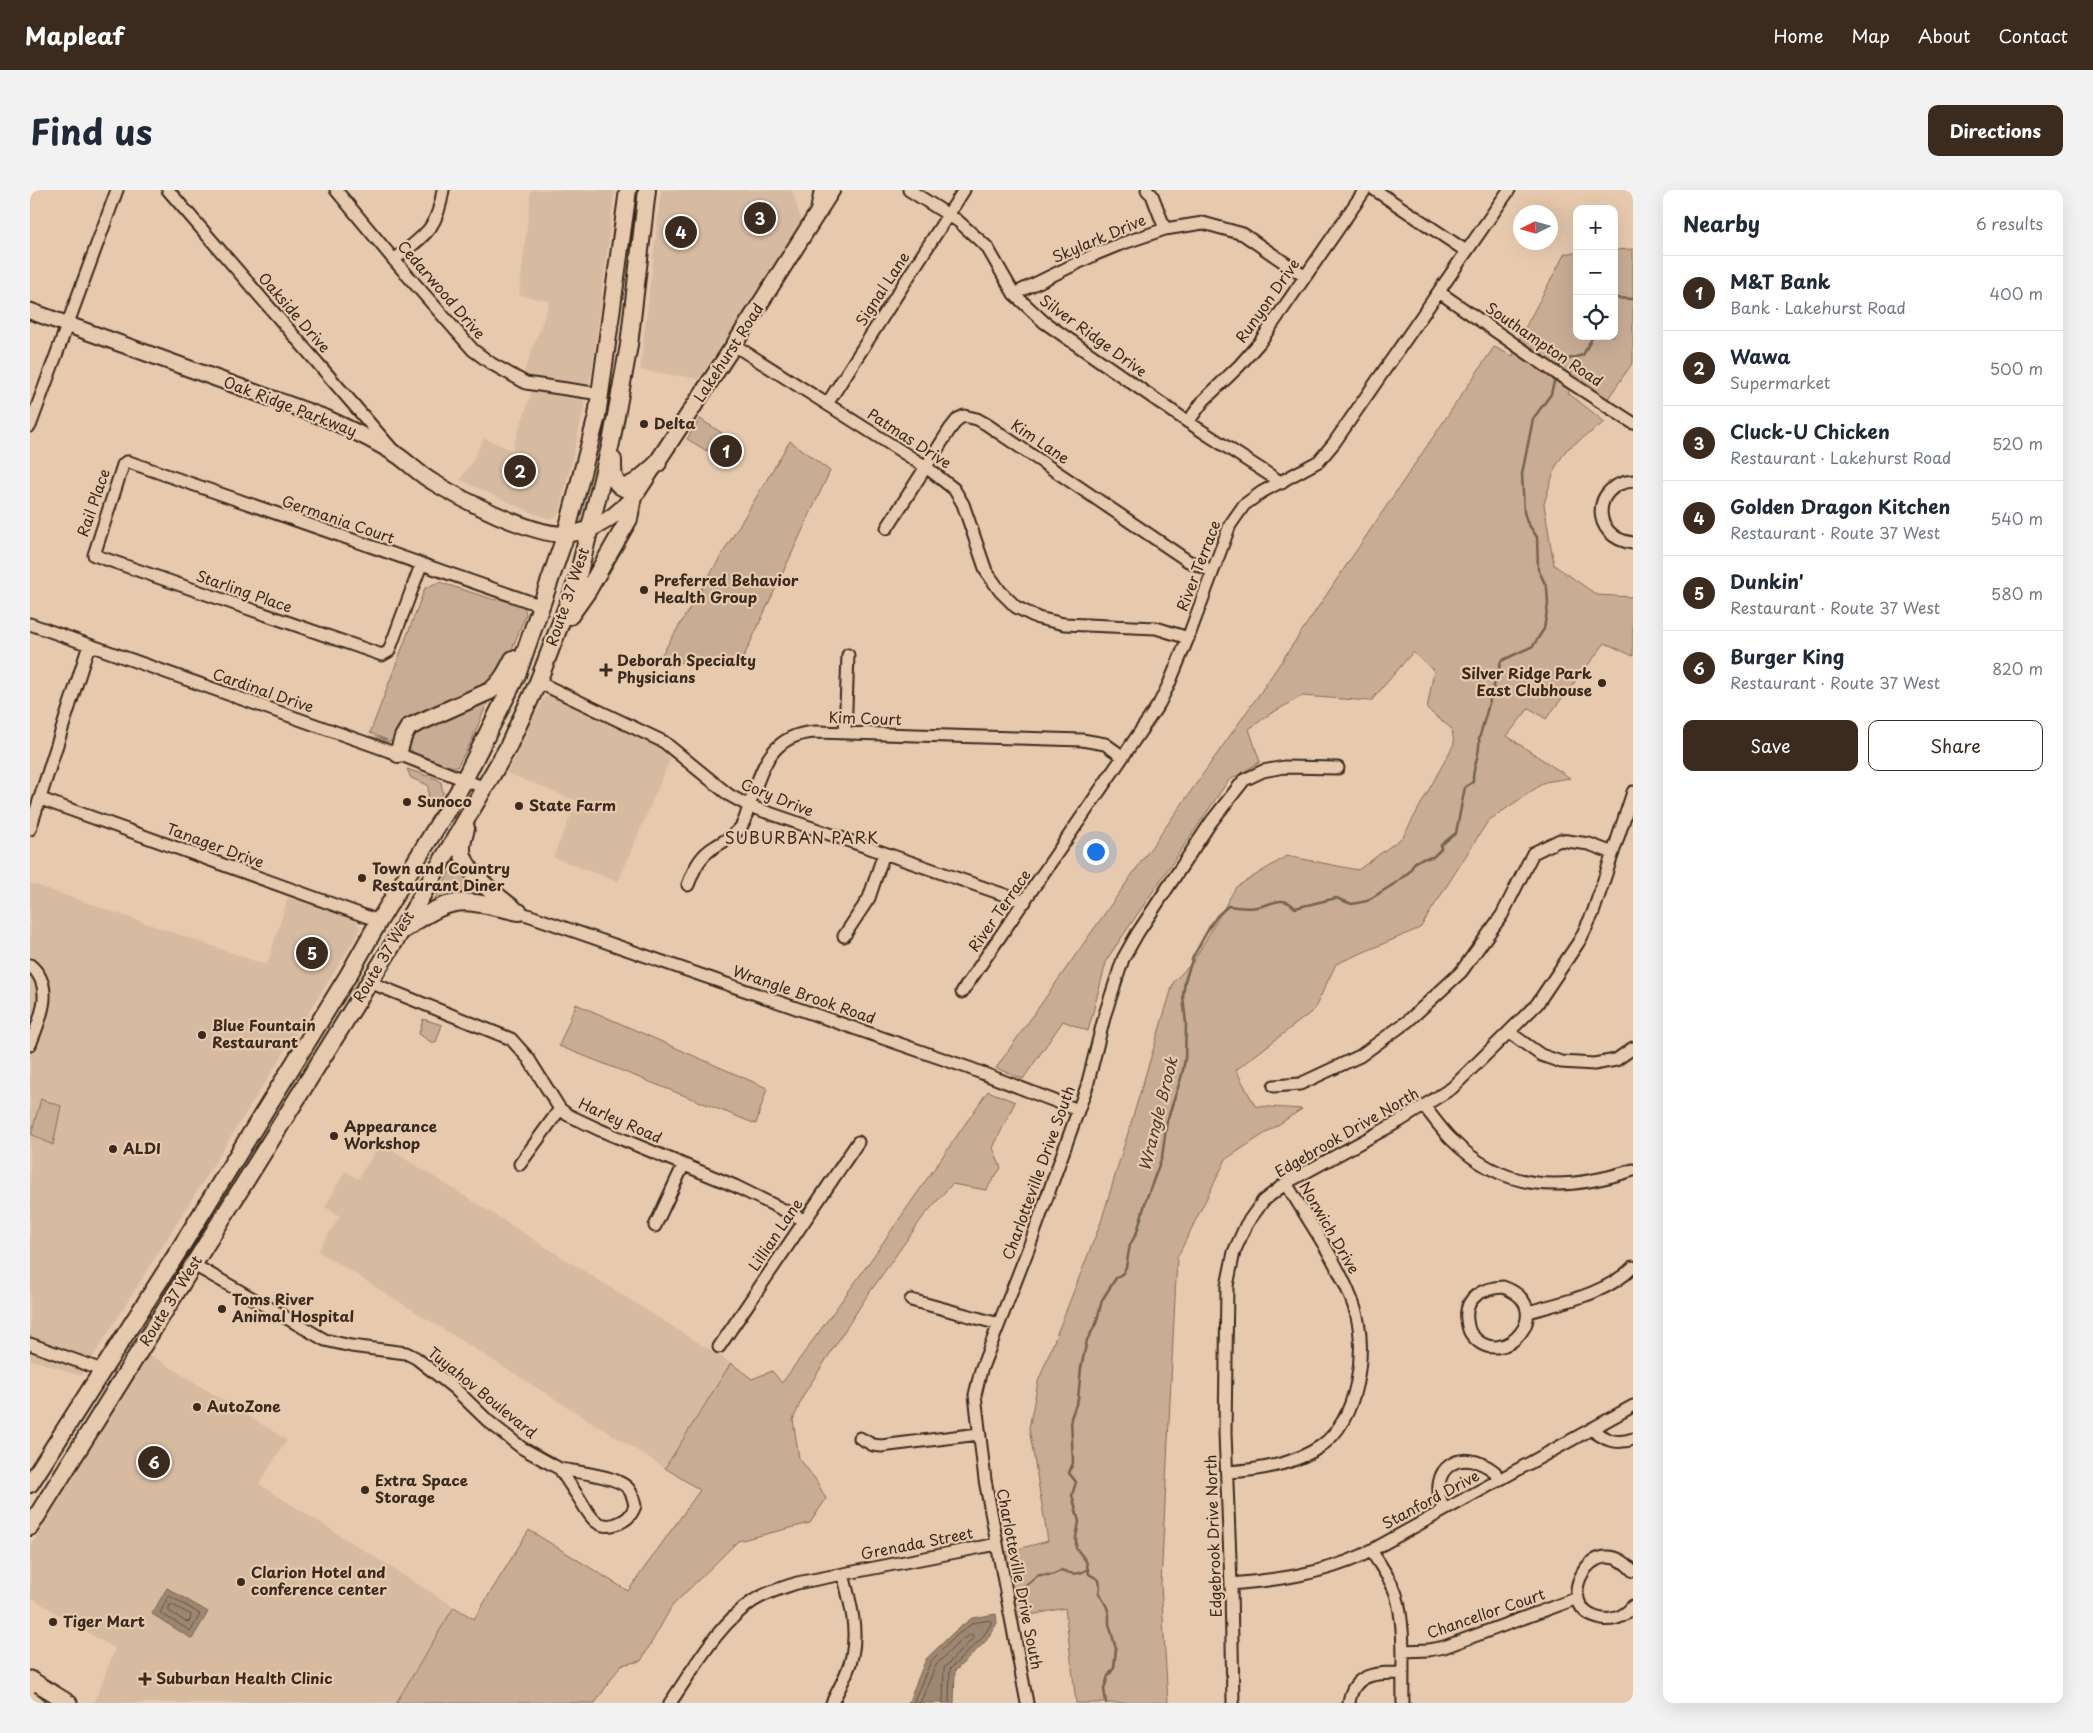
<!DOCTYPE html>
<meta charset="utf-8">
<style>
body{margin:0;font-family:"Playpen Sans",sans-serif;background:#f2f2f3;color:#1f2937}
.controls{position:absolute;right:15px;top:15px;display:grid;overflow:hidden;border-radius:10px;box-shadow:0 5px 20px #0002}
.controls button{width:45px;height:45px;display:grid;place-items:center;padding:0;border:0;border-bottom:1px solid #e0e1e3;background:#fff;color:#1f2937;font:25px sans-serif}
.compass{position:absolute;left:1483px;top:15px;width:45px;height:45px;border-radius:50%;background:#fff;box-shadow:0 5px 20px #0002;rotate:265deg}
.you{position:absolute;left:1065px;top:661px;width:18px;height:18px;margin:-12px;border:4px solid #fff;border-radius:50%;background:#1a73e8;box-shadow:0 0 0 8px #1a73e833}
.badge{display:grid;place-items:center;width:32px;height:32px;border-radius:50%;background:#3b2a1e;color:#fff;font-size:16px;font-weight:700}
.pin{position:absolute;translate:-50% -50%;border:2px solid #fff;box-shadow:0 1px 5px #0006}
.list{margin:0;padding:0;list-style:none}
h2{display:flex;justify-content:space-between;align-items:center;height:65px;margin:0;padding:0 20px;font-size:21px}
h2 small{font-size:16px;font-weight:400;color:#747a83}
.list li{display:grid;grid-template-columns:32px 1fr auto;gap:15px;align-items:center;box-sizing:border-box;height:75px;padding:0 20px;border-top:1px solid #e0e1e3}
.list b{display:block;font-size:19px;white-space:nowrap}
.list p{margin:0;font-size:16px;white-space:nowrap;color:#747a83}
.list em{font-size:16px;font-style:normal;color:#747a83}
.actions{display:flex;gap:10px;padding:15px 20px}
.actions a{flex:1;padding:11px 0;border:1px solid #3b2a1e;border-radius:10px;text-align:center;font-size:18px;color:#3b2a1e}
.actions .main{background:#3b2a1e;color:#fff}
.icon{flex:none;width:28px;height:28px;fill:none;stroke:currentColor;stroke-width:2;stroke-linecap:round;stroke-linejoin:round}
.map{position:relative;flex:none;width:1603px;height:1513px;overflow:hidden;border-radius:10px}
header{display:flex;align-items:center;gap:30px;box-sizing:border-box;height:70px;padding:0 25px;background:#3b2a1e;color:#fff}
header strong{font-size:24px}
nav{display:flex;gap:28px;margin-inline-start:auto;font-size:18px}
.intro{display:flex;align-items:center;justify-content:space-between;box-sizing:border-box;height:120px;padding:0 30px}
h1{margin:0;font-size:35px}
.button{padding:12px 22px;border-radius:10px;background:#3b2a1e;color:#fff;font-size:18px;font-weight:700}
main{display:flex;gap:30px;padding:0 30px}
aside{flex:1;background:#fff;border-radius:10px;box-shadow:0 5px 20px #0002}
.map>svg:first-child{display:block}
.built{fill:#d7bba0}
.green{fill:#c8ad94;stroke:#826c59}
.water{fill:#9e8772;stroke:#766250}
.lines{fill:none;stroke-linecap:round;stroke-linejoin:round}
.shore{stroke:#634f40;stroke-width:1}
.stream{stroke:#766250;stroke-width:2.5}
.minor-casing{stroke:#3b2a1e;stroke-width:15}
.major-casing{stroke:#3b2a1e;stroke-width:19}
.highway-casing{stroke:#3b2a1e;stroke-width:20}
.minor{stroke:#e7caae;stroke-width:11}
.major{stroke:#e7caae;stroke-width:15}
.highway{stroke:#e7caae;stroke-width:16}
.poi-dot{fill:#3b2a1e;stroke:#e7caae;stroke-width:2}
.labels{text-anchor:middle;stroke-width:4.5;stroke-linejoin:round;paint-order:stroke}
.street-label{font-size:15px;fill:#3b2a1e;stroke:#e7caae}
.poi-label{font-size:15px;font-weight:bold;fill:#3b2a1e;stroke:#e7caae;text-anchor:start}
.neighbourhood-label{font-size:16px;letter-spacing:1px;fill:#3b2a1e;stroke:#e7caae}
.water-label{font-size:16px;font-style:italic;fill:#4f3d2f;stroke:#e7caae}
</style>
<header>
<strong>Mapleaf</strong>
<nav><a>Home</a><a>Map</a><a>About</a><a>Contact</a></nav>
</header>
<div class="intro"><h1>Find us</h1><a class="button">Directions</a></div>
<main>
<div class="map">
<svg width="1603" height="1513" viewBox="0 0 1603 1513">
<rect width="100%" height="100%" fill="#e7caae"/>
<filter id="ink" filterUnits="userSpaceOnUse"><feTurbulence type="fractalNoise" baseFrequency=".02" numOctaves="2"/><feDisplacementMap in="SourceGraphic" scale="10" xChannelSelector="R" yChannelSelector="G"/><feConvolveMatrix kernelMatrix="1 2 1 2 8 2 1 2 1" color-interpolation-filters="sRGB"/></filter>
<g filter="url(#ink)">
<path class="built" d="M 501,0 L 585,0 L 562,183 L 559,192 L 554,195 L 534,193 L 493,185 L 520,111 L 489,105 Z
M 631,0 L 762,0 L 772,32 L 670,189 L 610,180 Z
M 502,201 L 547,207 L 552,209 L 555,215 L 530,321 L 526,327 L 521,329 L 505,324 L 430,290 L 442,272 L 454,248 L 482,260 Z
M 518,504 L 524,505 L 630,555 L 641,567 L 588,692 L 523,667 L 547,611 L 477,583 L 513,509 Z
M 0,693 L 237,775 L 258,707 L 324,728 L 330,738 L 328,744 L 51,1186 L 0,1169 Z
M 350,953 L 701,1173 L 635,1278 L 288,1061 L 310,1026 L 295,1017 L 315,981 L 328,989 Z
M 119,1164 L 257,1250 L 229,1294 L 424,1417 L 366,1513 L 64,1513 L 85,1459 L 0,1407 L 0,1357 Z"/>
<path class="green" d="M 1603,59 L 1603,172 L 1577,210 L 1547,191 L 1538,203 L 1575,232 L 1536,260 L 1525,278 L 1514,314 L 1524,375 L 1567,405 L 1603,407 L 1603,466 L 1575,453 L 1516,529 L 1499,518 L 1477,546 L 1540,588 L 1515,592 L 1458,631 L 1390,738 L 1306,774 L 1284,820 L 1206,880 L 1225,916 L 1272,919 L 1196,969 L 1147,1068 L 1131,1394 L 1138,1513 L 1046,1513 L 1035,1418 L 981,1429 L 969,1364 L 1018,1351 L 999,1238 L 1008,1192 L 1071,1032 L 1144,791 L 1163,772 L 1206,697 L 1257,666 L 1328,680 L 1373,647 L 1424,554 L 1422,539 L 1397,519 L 1404,481 L 1383,462 L 1341,511 L 1272,506 L 1240,524 L 1219,539 L 1230,572 L 1198,591 L 1077,769 L 1058,841 L 1033,831 L 993,889 L 966,878 L 1230,503 L 1464,157 L 1483,166 L 1488,151 L 1535,63 L 1547,63 L 1547,146 L 1584,146 L 1584,60 Z
M 670,229 L 692,243 L 685,253 L 682,252 L 677,261 L 657,249 Z
M 760,251 L 800,281 L 709,477 L 628,471 Z
M 409,392 L 465,410 L 470,408 L 494,416 L 496,424 L 476,474 L 461,493 L 365,550 L 356,552 L 339,546 L 357,550 L 340,543 L 395,398 Z
M 456,510 L 458,511 L 441,552 L 427,577 C 419,577 387,567 381,560 C 377,555 378,550 379,545 Z
M 377,579 L 407,589 L 411,592 L 413,603 L 406,616 L 399,615 L 398,595 L 381,588 Z
M 425,673 L 428,674 L 457,708 L 416,707 L 404,710 Z
M 546,814 L 737,898 L 726,934 L 529,856 Z
M 393,829 L 412,835 L 406,852 L 401,852 L 389,844 Z
M 958,901 L 985,912 L 963,958 L 971,978 L 956,1000 L 922,994 L 893,1027 L 835,1109 L 774,1204 L 763,1230 L 769,1268 L 786,1290 L 796,1309 L 780,1333 L 708,1351 L 642,1416 L 611,1471 L 591,1475 L 565,1513 L 366,1513 L 424,1417 L 444,1429 L 499,1340 L 598,1401 L 670,1300 L 635,1278 L 701,1173 L 722,1189 L 742,1181 L 752,1193 L 836,1077 Z
M 11,909 L 31,916 L 23,955 L 1,944 Z"/>
<path class="water" d="M 137,1398 L 178,1422 L 162,1449 L 122,1424 Z
M 966,1424 L 967,1433 L 956,1451 L 925,1481 L 924,1513 L 878,1513 L 896,1469 L 924,1442 L 942,1428 Z"/>
<g class="lines">
<path class="shore" d="M 140,1406 L 170,1424 L 161,1441 L 130,1423 L 138,1407 Z
M 140,1415 L 143,1415 L 161,1425 L 160,1431 L 156,1432 L 139,1421 Z
M 883,1513 L 901,1471 L 927,1445 L 943,1433 L 960,1430 L 961,1434 L 952,1448 L 920,1479 L 919,1513
M 890,1513 L 906,1475 L 931,1450 L 942,1444 L 943,1448 L 914,1478 L 913,1513"/>
<path class="stream" d="M 1584,108 L 1603,109
M 1528,178 L 1531,171 L 1553,165 L 1563,146
M 984,1409 L 996,1395 L 1008,1385 L 1022,1385 L 1032,1380 C 1042,1385 1049,1385 1058,1379
M 1076,1513 L 1074,1499 L 1078,1486 L 1084,1478 L 1086,1459 L 1079,1434 L 1079,1425 L 1077,1417 L 1069,1403 L 1070,1397 L 1069,1390 L 1059,1384 L 1056,1371 L 1046,1358 L 1046,1347 L 1049,1332 L 1042,1305 L 1046,1292 L 1039,1283 L 1043,1273 L 1041,1228 L 1048,1209 L 1051,1178 L 1057,1150 L 1066,1134 L 1072,1110 L 1086,1088 L 1093,1083 L 1096,1077 L 1100,1055 L 1107,1042 L 1116,1010 L 1132,967 L 1137,931 L 1152,885 L 1155,869 L 1156,834 L 1153,806 L 1155,791 L 1163,767 L 1179,738 L 1187,726 L 1198,716 C 1208,717 1218,719 1227,717 C 1242,715 1252,704 1265,718 L 1306,708 L 1322,714 L 1337,711 L 1367,692 L 1379,682 L 1385,672 L 1391,669 L 1403,667 L 1411,659 L 1411,655 L 1426,643 L 1435,597 L 1443,592 C 1442,576 1451,565 1449,549 L 1471,471 L 1503,456 L 1514,439 L 1518,414 L 1517,398 L 1508,379 L 1507,347 L 1497,332 L 1494,322 L 1492,284 L 1503,229 L 1521,204 L 1525,188"/>
<g class="minor-casing">
<path id="minor" d="M 138,0 L 361,258
M 306,0 L 364,70 L 443,160 L 462,174 L 496,193 L 570,204
M 879,0 L 928,31 L 957,57 L 984,104 L 1014,132 L 1158,232 L 1252,293
M 1117,0 L 1122,5 L 1135,39
M 1345,0 L 1436,61
M 364,70 C 394,45 407,41 413,0
M 1409,102 L 1529,185 L 1603,233
M 984,104 L 1066,64 L 1088,55 L 1135,39 L 1173,33 L 1213,44 L 1274,86
M 704,155 L 896,277 L 924,299 L 933,314 L 956,381 L 970,401 L 986,417 L 1008,428 L 1034,434 L 1126,438 L 1158,448
M 797,214 L 934,0
M 1158,232 L 1174,210 L 1209,176 L 1230,152 L 1335,0
M 0,236 L 87,0
M 1603,291 C 1561,294 1560,348 1603,353
M 857,338 L 920,239 L 928,229 L 934,226 L 947,229 L 956,234 L 1158,371 L 1183,381
M 391,375 L 359,461 L 352,465 L 64,365 L 93,275 L 96,272 L 99,272 L 512,416
M 0,434 L 376,567 L 455,598
M 508,492 L 634,552 L 699,605 L 719,616 L 995,712
M 815,543 L 818,465
M 11,609 L 349,731
M 0,639 L 59,455
M 658,695 C 663,682 668,669 680,660 C 691,652 703,648 711,637 C 715,631 717,623 719,616 C 732,579 740,544 786,542 L 1052,550 L 1075,554 L 1092,566
M 489,722 L 939,878 L 1048,920
M 814,746 L 839,708 L 854,663
M 0,775 C 26,797 10,829 0,855
M 339,792 L 481,849 L 498,868 L 530,919 L 538,925 L 570,940 L 705,996 L 774,1030
M 932,802 L 1129,514 L 1139,494 L 1158,448 L 1200,335 L 1214,315 L 1232,302 L 1289,271 L 1304,253 L 1479,0
M 1480,843 L 1511,865 L 1531,872 L 1564,874 L 1586,870 L 1603,858
M 1244,896 L 1270,894 L 1330,866 L 1378,831 L 1431,782 L 1472,725 L 1503,663 L 1530,650 L 1559,654 L 1583,663
M 1394,916 C 1403,927 1411,939 1421,949 C 1475,1003 1534,1002 1603,980
M 490,974 L 530,919
M 625,1036 L 653,976
M 164,1075 L 295,1150 L 321,1156 L 376,1163 L 386,1168 L 424,1198 L 458,1231 L 492,1258 L 530,1279
M 1473,1097 C 1530,1117 1473,1184 1442,1145 C 1438,1141 1438,1136 1437,1130 C 1434,1107 1453,1098 1473,1097 Z
M 881,1110 L 969,1134
M 1498,1122 C 1533,1112 1577,1104 1603,1077
M 0,1154 L 72,1180
M 689,1157 L 828,952
M 1561,1239 C 1575,1250 1586,1255 1603,1249
M 830,1248 L 843,1255 L 851,1256 L 949,1244
M 530,1279 C 546,1282 592,1286 600,1301 C 603,1305 604,1312 605,1316 C 601,1326 597,1330 586,1334 C 565,1341 558,1322 549,1308 C 543,1299 536,1289 530,1279 Z
M 1197,1282 C 1228,1280 1264,1275 1291,1256 C 1328,1229 1338,1160 1325,1119 C 1310,1074 1280,1034 1256,993
M 1414,1320 C 1395,1278 1432,1255 1465,1282 L 1468,1291
M 1341,1360 C 1349,1374 1361,1389 1366,1404 C 1376,1438 1372,1478 1373,1513
M 1603,1381 C 1563,1334 1518,1419 1572,1429 C 1585,1431 1595,1426 1603,1416
M 1201,1394 C 1246,1390 1292,1384 1333,1365 L 1603,1216
M 1373,1461 L 1399,1460 L 1414,1457 L 1548,1408
M 640,1513 C 665,1477 687,1435 723,1411 C 737,1402 752,1398 767,1393 L 967,1354
M 802,1513 C 809,1498 819,1482 822,1466 C 828,1438 820,1411 813,1384
M 997,1513 L 955,1290 L 945,1205 L 951,1180 L 999,1057 L 1057,896 L 1075,824 L 1093,769 L 1107,744 L 1181,632 L 1214,590 L 1233,581 L 1254,577 L 1308,578
M 1203,1513 L 1201,1394 L 1195,1243 L 1197,1096 L 1204,1062 L 1216,1035 L 1233,1011 L 1256,993 L 1368,932 L 1422,898 L 1507,814 L 1550,750 L 1563,723 L 1603,602
M 1319,1513 C 1323,1482 1348,1483 1373,1483"/>
</g>
<g class="major-casing">
<path id="major" d="M 0,121 L 296,228 C 320,239 344,250 367,265 C 379,273 390,285 403,292 C 431,309 505,347 536,344 C 567,342 589,324 608,301 L 704,155 L 802,0
M 0,1489 L 39,1513
M 0,1509 L 6,1513"/>
</g>
<g class="highway-casing">
<path id="highway" d="M 789,21 L 793,0
M 583,270 C 583,282 582,293 594,298 L 606,292 L 628,273
M 540,426 L 557,402 L 599,329 L 603,307
M 368,564 L 373,547 L 379,537 L 460,501 C 471,493 477,481 483,469
M 436,638 C 435,644 432,651 432,657 C 430,679 468,707 484,719
M 375,739 C 424,703 433,710 489,722
M 0,1294 L 146,1065 L 319,784 L 349,731 L 428,602 L 487,485 L 536,344 L 567,226 L 598,0
M 0,1337 L 370,743 L 477,559 L 508,492 L 547,390 L 581,253 L 599,155 L 617,0
M 0,1495 L 3,1491"/>
</g>
<use href="#minor" class="minor"/>
<use href="#major" class="major"/>
<use href="#highway" class="highway"/>
</g>
</g>
<g class="poi-dot">
<circle cx="614" cy="234" r="5"/>
<circle cx="614" cy="400" r="5"/>
<path d="M573.5 472.5h5v5h5v5h-5v5h-5v-5h-5v-5h5z"/>
<circle cx="1572" cy="493" r="5"/>
<circle cx="377" cy="612" r="5"/>
<circle cx="489" cy="616" r="5"/>
<circle cx="332" cy="688" r="5"/>
<circle cx="172" cy="845" r="5"/>
<circle cx="304" cy="946" r="5"/>
<circle cx="83" cy="959" r="5"/>
<circle cx="192" cy="1119" r="5"/>
<circle cx="167" cy="1217" r="5"/>
<circle cx="335" cy="1300" r="5"/>
<circle cx="211" cy="1392" r="5"/>
<circle cx="23" cy="1432" r="5"/>
<path d="M112.5 1481.5h5v5h5v5h-5v5h-5v-5h-5v-5h5z"/>
</g>
<g class="labels">
<g class="street-label">
<text transform="translate(1069 49) rotate(-23)" y="5">Skylark Drive</text>
<text transform="translate(853 99) rotate(-57)" y="5">Signal Lane</text>
<text transform="translate(411 100) rotate(49)" y="5">Cedarwood Drive</text>
<text transform="translate(1238 111) rotate(-55)" y="5">Runyon Drive</text>
<text transform="translate(264 123) rotate(49)" y="5">Oakside Drive</text>
<text transform="translate(1063 146) rotate(36)" y="5">Silver Ridge Drive</text>
<text transform="translate(1514 155) rotate(34)" y="5">Southampton Road</text>
<text transform="translate(699 163) rotate(-57)" y="5">Lakehurst Road</text>
<text transform="translate(260 217) rotate(21)" y="5">Oak Ridge Parkway</text>
<text transform="translate(879 249) rotate(33)" y="5">Patmas Drive</text>
<text transform="translate(1010 252) rotate(34)" y="5">Kim Lane</text>
<text transform="translate(64 313) rotate(-71)" y="5">Rail Place</text>
<text transform="translate(308 330) rotate(19)" y="5">Germania Court</text>
<text transform="translate(1169 376) rotate(-69)" y="5">River Terrace</text>
<text transform="translate(214 402) rotate(19)" y="5">Starling Place</text>
<text transform="translate(538 407) rotate(-71)" y="5">Route 37 West</text>
<text transform="translate(233 501) rotate(19)" y="5">Cardinal Drive</text>
<text transform="translate(835 529) rotate(2)" y="5">Kim Court</text>
<text transform="translate(747 608) rotate(22)" y="5">Cory Drive</text>
<text transform="translate(185 656) rotate(20)" y="5">Tanager Drive</text>
<text transform="translate(970 721) rotate(-55)" y="5">River Terrace</text>
<text transform="translate(354 767) rotate(-59)" y="5">Route 37 West</text>
<text transform="translate(774 805) rotate(19)" y="5">Wrangle Brook Road</text>
<text transform="translate(590 931) rotate(24)" y="5">Harley Road</text>
<text transform="translate(1317 943) rotate(-30)" y="5">Edgebrook Drive North</text>
<text transform="translate(1009 983) rotate(-70)" y="5">Charlotteville Drive South</text>
<text transform="translate(1299 1038) rotate(60)" y="5">Norwich Drive</text>
<text transform="translate(746 1045) rotate(-56)" y="5">Lillian Lane</text>
<text transform="translate(141 1111) rotate(-58)" y="5">Route 37 West</text>
<text transform="translate(452 1203) rotate(39)" y="5">Tuyahov Boulevard</text>
<text transform="translate(1401 1310) rotate(-28)" y="5">Stanford Drive</text>
<text transform="translate(1184 1346) rotate(-92)" y="5">Edgebrook Drive North</text>
<text transform="translate(887 1354) rotate(-11)" y="5">Grenada Street</text>
<text transform="translate(989 1389) rotate(79)" y="5">Charlotteville Drive South</text>
<text transform="translate(1456 1424) rotate(-19)" y="5">Chancellor Court</text>
</g>
<g class="poi-label">
<text x="624" y="239">Delta</text>
<text x="624" y="396">Preferred Behavior<tspan x="624" dy="17">Health Group</tspan></text>
<text x="587" y="476">Deborah Specialty<tspan x="587" dy="17">Physicians</tspan></text>
<text x="1562" y="489" text-anchor="end">Silver Ridge Park<tspan x="1562" dy="17">East Clubhouse</tspan></text>
<text x="387" y="617">Sunoco</text>
<text x="499" y="621">State Farm</text>
<text x="342" y="684">Town and Country<tspan x="342" dy="17">Restaurant Diner</tspan></text>
<text x="182" y="841">Blue Fountain<tspan x="182" dy="17">Restaurant</tspan></text>
<text x="314" y="942">Appearance<tspan x="314" dy="17">Workshop</tspan></text>
<text x="93" y="964">ALDI</text>
<text x="202" y="1115">Toms River<tspan x="202" dy="17">Animal Hospital</tspan></text>
<text x="177" y="1222">AutoZone</text>
<text x="345" y="1296">Extra Space<tspan x="345" dy="17">Storage</tspan></text>
<text x="221" y="1388">Clarion Hotel and<tspan x="221" dy="17">conference center</tspan></text>
<text x="33" y="1437">Tiger Mart</text>
<text x="126" y="1494">Suburban Health Clinic</text>
</g>
<g class="neighbourhood-label">
<text x="772" y="654">SUBURBAN PARK</text>
</g>
<g class="water-label">
<text transform="translate(1128 924) rotate(-76)" y="6">Wrangle Brook</text>
</g>
</g>
</svg>
<div class="controls">
<button>+</button>
<button>−</button>
<button><svg class="icon" aria-label="locate" viewBox="0 0 24 24"><circle cx="12" cy="12" r="6"/><path d="M12 2v4M12 18v4M2 12h4M18 12h4"/></svg></button>
</div>
<svg class="compass" viewBox="-18 -18 36 36"><path d="M0-13l5 13h-10z" fill="#e53935"/><path d="M0 13l5-13h-10z" fill="#747a83"/></svg>
<div class="you"></div>
<div class="pin badge" style="left:696px;top:261px">1</div>
<div class="pin badge" style="left:490px;top:281px">2</div>
<div class="pin badge" style="left:730px;top:28px">3</div>
<div class="pin badge" style="left:651px;top:42px">4</div>
<div class="pin badge" style="left:282px;top:763px">5</div>
<div class="pin badge" style="left:124px;top:1272px">6</div>
</div>
<aside>
<h2>Nearby<small>6 results</small></h2>
<ul class="list">
<li><span class="badge">1</span><div><b>M&amp;T Bank</b><p>Bank · Lakehurst Road</p></div><em>400 m</em></li>
<li><span class="badge">2</span><div><b>Wawa</b><p>Supermarket</p></div><em>500 m</em></li>
<li><span class="badge">3</span><div><b>Cluck-U Chicken</b><p>Restaurant · Lakehurst Road</p></div><em>520 m</em></li>
<li><span class="badge">4</span><div><b>Golden Dragon Kitchen</b><p>Restaurant · Route 37 West</p></div><em>540 m</em></li>
<li><span class="badge">5</span><div><b>Dunkin'</b><p>Restaurant · Route 37 West</p></div><em>580 m</em></li>
<li><span class="badge">6</span><div><b>Burger King</b><p>Restaurant · Route 37 West</p></div><em>820 m</em></li>
</ul>
<div class="actions"><a class="main">Save</a><a>Share</a></div>
</aside>
</main>
